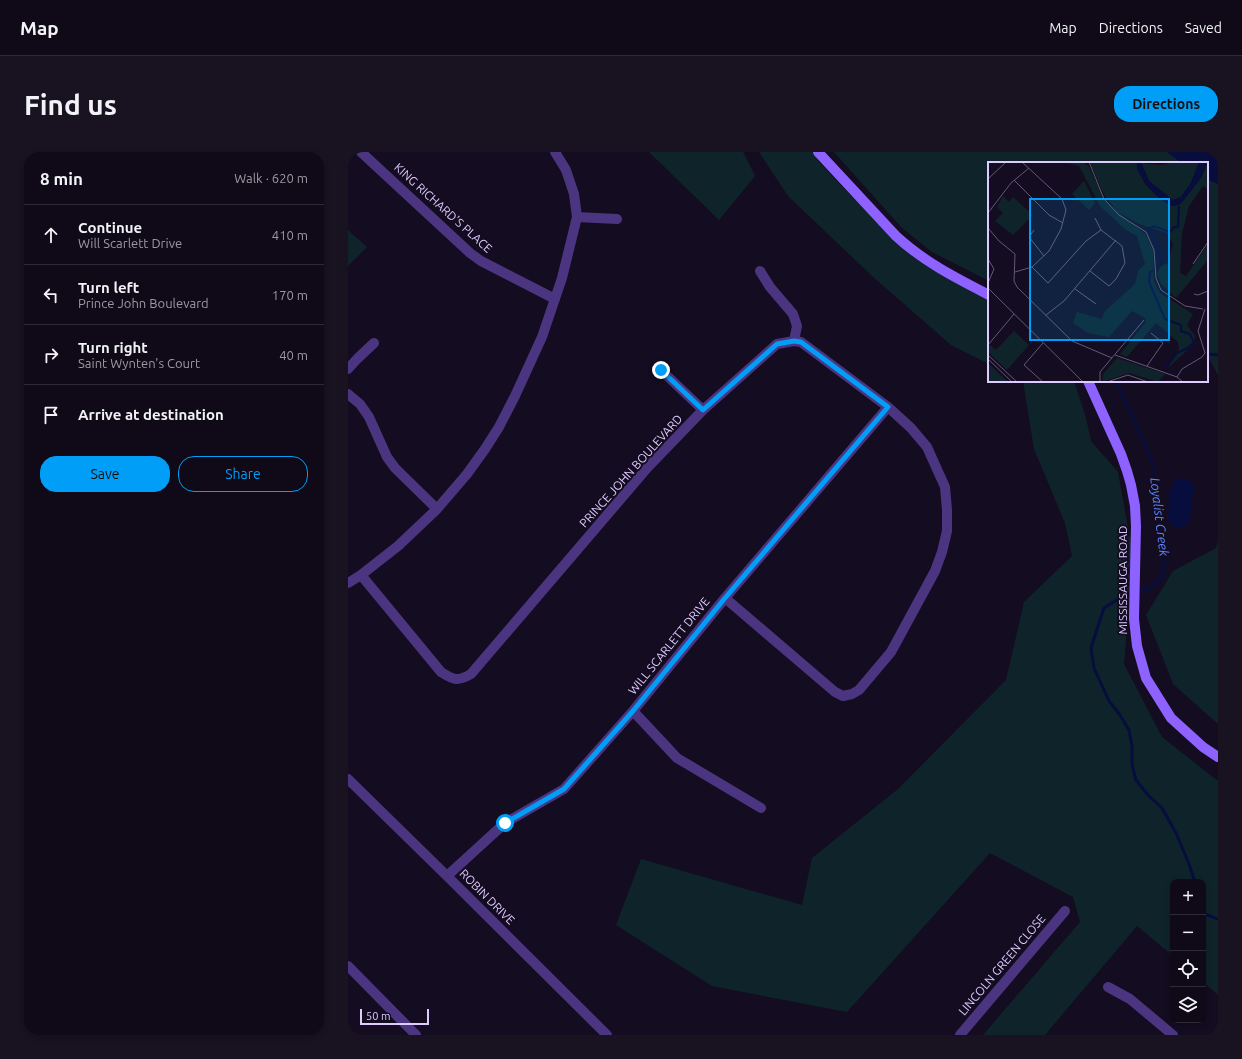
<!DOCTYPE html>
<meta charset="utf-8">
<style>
body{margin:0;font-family:Ubuntu,sans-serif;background:#181221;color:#f1f3f6}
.controls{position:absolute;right:12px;bottom:12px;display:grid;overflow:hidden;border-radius:8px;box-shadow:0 2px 6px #0003}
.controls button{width:36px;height:36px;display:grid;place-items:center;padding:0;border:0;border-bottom:1px solid #2f2a37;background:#0f0918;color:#f1f3f6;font:20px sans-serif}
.scale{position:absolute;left:12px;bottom:10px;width:69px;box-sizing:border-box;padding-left:4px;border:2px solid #decbff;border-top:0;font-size:11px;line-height:14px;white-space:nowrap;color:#decbff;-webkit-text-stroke:3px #140c20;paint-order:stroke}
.stop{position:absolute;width:12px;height:12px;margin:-9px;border:3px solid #009ef6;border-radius:50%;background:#fff}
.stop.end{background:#009ef6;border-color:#fff;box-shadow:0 1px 4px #0008}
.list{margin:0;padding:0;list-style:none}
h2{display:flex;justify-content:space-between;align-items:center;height:52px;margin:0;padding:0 16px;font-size:17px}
h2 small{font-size:13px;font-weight:400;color:#9b9aa2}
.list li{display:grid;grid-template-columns:26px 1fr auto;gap:12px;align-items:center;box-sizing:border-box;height:60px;padding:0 16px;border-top:1px solid #2f2a37}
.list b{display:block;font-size:15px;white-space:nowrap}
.list p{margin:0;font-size:13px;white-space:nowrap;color:#9b9aa2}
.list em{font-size:13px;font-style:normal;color:#9b9aa2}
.actions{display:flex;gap:8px;padding:12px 16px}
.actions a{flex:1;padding:9px 0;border:1px solid #009ef6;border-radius:16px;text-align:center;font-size:14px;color:#009ef6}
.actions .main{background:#009ef6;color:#111}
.icon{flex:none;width:22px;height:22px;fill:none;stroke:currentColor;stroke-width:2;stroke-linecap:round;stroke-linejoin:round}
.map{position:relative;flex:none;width:870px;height:883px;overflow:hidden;border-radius:16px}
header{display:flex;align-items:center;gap:24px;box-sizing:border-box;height:56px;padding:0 20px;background:#0f0918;border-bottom:1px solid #2f2a37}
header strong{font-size:19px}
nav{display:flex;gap:22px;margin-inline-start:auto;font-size:14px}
.intro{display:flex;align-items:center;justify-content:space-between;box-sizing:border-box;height:96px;padding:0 24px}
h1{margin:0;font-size:28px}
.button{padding:10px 18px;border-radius:16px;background:#009ef6;color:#111;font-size:14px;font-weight:700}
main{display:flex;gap:24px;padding:0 24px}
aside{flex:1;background:#0f0918;border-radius:16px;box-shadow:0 2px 6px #0003}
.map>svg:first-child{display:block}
.green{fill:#0f242a}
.water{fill:#070d3d}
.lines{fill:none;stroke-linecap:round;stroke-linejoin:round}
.stream{stroke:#070d3d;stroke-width:3}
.street{stroke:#4b3581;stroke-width:10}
.secondary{stroke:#8e62ff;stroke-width:10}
.route{stroke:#009ef6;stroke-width:5}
.labels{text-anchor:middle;stroke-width:4;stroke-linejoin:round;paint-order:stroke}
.street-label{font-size:12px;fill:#decbff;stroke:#140c20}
.water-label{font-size:13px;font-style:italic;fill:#5988ff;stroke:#140c20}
.inset-river{fill:none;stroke:#070d3d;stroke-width:2}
.inset-road{fill:none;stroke:#655879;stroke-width:1}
.view{fill:#009ef6;fill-opacity:0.15;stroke:#009ef6;stroke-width:2}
.inset-edge{fill:none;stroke:#decbff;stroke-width:2}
</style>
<header>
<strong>Map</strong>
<nav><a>Map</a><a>Directions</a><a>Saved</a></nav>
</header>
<div class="intro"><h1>Find us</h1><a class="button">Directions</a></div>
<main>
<aside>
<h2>8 min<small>Walk · 620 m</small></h2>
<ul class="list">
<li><svg class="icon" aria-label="ahead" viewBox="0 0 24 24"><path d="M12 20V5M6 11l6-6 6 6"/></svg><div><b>Continue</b><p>Will Scarlett Drive</p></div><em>410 m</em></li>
<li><svg class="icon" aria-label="left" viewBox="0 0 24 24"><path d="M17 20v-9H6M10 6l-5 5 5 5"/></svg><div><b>Turn left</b><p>Prince John Boulevard</p></div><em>170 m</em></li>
<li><svg class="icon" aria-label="right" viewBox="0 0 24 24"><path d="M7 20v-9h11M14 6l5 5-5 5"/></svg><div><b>Turn right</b><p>Saint Wynten's Court</p></div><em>40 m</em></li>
<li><svg class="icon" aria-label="arrive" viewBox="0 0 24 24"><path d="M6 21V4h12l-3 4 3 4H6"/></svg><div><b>Arrive at destination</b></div></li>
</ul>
<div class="actions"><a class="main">Save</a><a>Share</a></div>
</aside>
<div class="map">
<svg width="870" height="883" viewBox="0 0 870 883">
<rect width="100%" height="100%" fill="#140c20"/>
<path class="green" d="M 301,0 L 395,0 L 407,24 L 371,68 Z
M 411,0 L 465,0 L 470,9 L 502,43 L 572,110 L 641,149 L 641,212 L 603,193 L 524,124 L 440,44 Z
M 486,0 L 819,0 L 834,11 L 641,11 L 641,129 L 584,100 L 554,76 Z
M 859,27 L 870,32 L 870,223 L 862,208 L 859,208 Z
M 0,78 L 19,95 L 0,114 Z
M 675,229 L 726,229 L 738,266 L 743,289 L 770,320 L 785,403 L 776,512 L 814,585 L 870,629 L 870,843 L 855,830 L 855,730 L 825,730 L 825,804 L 789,774 L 697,883 L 635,883 L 732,770 L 725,745 L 642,701 L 499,860 L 364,834 L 268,773 L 293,707 L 454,753 L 464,706 L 550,637 L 658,528 L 676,450 L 724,404 L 717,371 L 686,297 Z
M 870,389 L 870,572 L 825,532 L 798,463 L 825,419 L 868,396 Z"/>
<path class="water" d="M 819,0 L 870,0 L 870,32 L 859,27 L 859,11 L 834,11 Z
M 834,326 L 841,328 L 847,334 L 844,346 L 842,368 L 840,372 L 835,375 L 829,376 L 823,372 L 820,367 L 821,340 L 827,328 Z"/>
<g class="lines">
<path class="stream" d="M 859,202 L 870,203
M 768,229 L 799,297 L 806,315 L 813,383 L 817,412 L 813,427 L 802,436 L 767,449 L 756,456 L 743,496 L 746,516 L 761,549 L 772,563 L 781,578 L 784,594 L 784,613 L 788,628 L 800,643 L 814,656 L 828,681 L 841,712 L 847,730
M 855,758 L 857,762 L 870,767"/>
<path class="street" d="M 13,0 L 122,101 L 133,109 L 207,147
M 229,65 L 269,67
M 412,119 L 422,135 L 445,162 L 449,174 L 446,189
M 0,217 L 9,207 L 26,191
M 313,218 L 355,258
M 0,242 L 12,252 L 21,265 L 39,305 L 47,316 L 89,357
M 13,423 L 93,520 C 106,528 109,530 123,522 L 300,315 L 355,258 L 429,192 L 446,189 L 453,190 L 540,255 L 563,276 L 579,295 L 597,335 L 599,358 L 599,379 L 594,400 L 587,419 L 543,500 L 511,538 L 504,542 L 495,544 L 487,540 L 377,446
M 0,431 L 13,423 L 50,394 L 89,357 L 119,322 L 137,297 L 151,275 L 167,244 L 194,185 L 214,126 L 229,65 L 226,42 L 218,18 L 207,0
M 285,559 L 329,606 L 413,656
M 0,627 L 99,724 L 259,883
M 99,724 L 157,671 L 216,637 L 285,559 L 377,446 L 540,255
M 0,814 L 68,883
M 760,835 L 782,847 L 825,883
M 612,883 L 717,759"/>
<path class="secondary" d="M 470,0 L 548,84 C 576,110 608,126 641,143
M 740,229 L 773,302 L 779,319 L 783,333 L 787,354 L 788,374 L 786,467 L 789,494 L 798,526 L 823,566 L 855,595 L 870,605"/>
</g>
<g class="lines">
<path class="route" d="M 157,671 L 216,637 L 285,559 L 377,446 L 540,255 L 453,190 L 446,189 L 429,192 L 355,258 L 313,218"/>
</g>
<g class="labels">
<g class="street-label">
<text transform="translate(95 56) rotate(42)" y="4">KING RICHARD'S PLACE</text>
<text transform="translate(283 319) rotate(-48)" y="4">PRINCE JOHN BOULEVARD</text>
<text transform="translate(775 428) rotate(-90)" y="4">MISSISSAUGA ROAD</text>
<text transform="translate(321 494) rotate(-51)" y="4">WILL SCARLETT DRIVE</text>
<text transform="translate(139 745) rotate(45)" y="4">ROBIN DRIVE</text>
<text transform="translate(654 813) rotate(-50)" y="4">LINCOLN GREEN CLOSE</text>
</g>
<g class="water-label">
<text transform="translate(812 365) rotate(83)" y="5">Loyalist Creek</text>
</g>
</g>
<g transform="translate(640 10)">
<rect width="220" height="220" fill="#140c20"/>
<path d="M 76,0 L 96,0 L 101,5 L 117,39 L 157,72 L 165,88 L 166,119 L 172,131 L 205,152 L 199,163 L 207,174 L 206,182 L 180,206 L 191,188 L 190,180 L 168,161 L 139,195 L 132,192 L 158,160 L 157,156 L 144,149 L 121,175 L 100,171 L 85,161 L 89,150 L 114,157 L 116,150 L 147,122 L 150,109 L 157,102 L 149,74 L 138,68 L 112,44 L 91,4 ZM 102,0 L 149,0 L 152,12 L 157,22 L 172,37 L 184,44 L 191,43 L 195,39 L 213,16 L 220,0 L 220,27 L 215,24 L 201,44 L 194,72 L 192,111 L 198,114 L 220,82 L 220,98 L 188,136 L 173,122 L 169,111 L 173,104 L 180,101 L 185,82 L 179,71 L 151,62 L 130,50 L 116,33 ZM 186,0 L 211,0 L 203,21 L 193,35 L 185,38 L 161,19 L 153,1 L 173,3 ZM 96,19 L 107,41 L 101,48 L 84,32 ZM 15,34 L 21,40 L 25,35 L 45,53 L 25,73 L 7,59 L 15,51 L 9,45 ZM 26,169 L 41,183 L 19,208 L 0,190 L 0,185 L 2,183 L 8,188 ZM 129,196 L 177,212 L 170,220 L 141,211 L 114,220 L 115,212 ZM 0,201 L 20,220 L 0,220 Z" fill="#0f242a"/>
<path d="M 149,0 L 153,0 L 161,19 L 185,38 L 193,35 L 203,21 L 211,0 L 218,0 L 213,16 L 195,39 L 187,44 L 178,41 L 162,27 L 149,8 Z" fill="#070d3d"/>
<path class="inset-river" d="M 168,107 L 172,103 L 170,88 L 162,66 L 166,64 L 182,70 L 186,65 L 190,65 L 191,44M 165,109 L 162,110 L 161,120 L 177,157 L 193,163 L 193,169 L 202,172 L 206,180 L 200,186 L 189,191 L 175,208"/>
<path class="inset-road" d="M 101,0 L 116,37 L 131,53 L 158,70 L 166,88 L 168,116 L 173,128 L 197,144 L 215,147M 0,17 L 18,0M 26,18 L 61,53 L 75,61M 0,51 L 23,21 L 41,6M 107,56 L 113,68M 0,66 L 11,79 L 27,92 L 26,119 L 29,125 L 84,179 L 124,196M 46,68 L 41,75 L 56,94M 0,97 L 6,107 L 0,121M 205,102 L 220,80M 44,105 L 60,121 L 98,79 L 113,68M 102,109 L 121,124 L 128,117 L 137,101 L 134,84 L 113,68M 27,110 L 44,105 L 61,89 L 73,67 L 78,48 L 74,37 L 34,0M 0,126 L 95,220M 87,127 L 108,142M 206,132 L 210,133 L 220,129M 58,153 L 76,139 L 128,78M 55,181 L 36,203 L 55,220M 0,183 L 26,152M 0,193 L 29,220M 127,193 L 189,215 L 195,220M 0,197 L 24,220M 159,204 L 175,181 L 163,171M 189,215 L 194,207 L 214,195 L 217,191 L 210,169 L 217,147M 112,220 L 112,210 L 156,158M 119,220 L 140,213 L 160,220"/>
<path class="view" d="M 42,37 L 181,37 L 181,178 L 42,178 Z"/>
<rect width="220" height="220" class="inset-edge"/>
</g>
</svg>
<div class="controls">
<button>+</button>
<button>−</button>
<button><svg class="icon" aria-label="locate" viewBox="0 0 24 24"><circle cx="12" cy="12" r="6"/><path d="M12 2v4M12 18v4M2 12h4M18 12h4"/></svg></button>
<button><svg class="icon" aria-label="layers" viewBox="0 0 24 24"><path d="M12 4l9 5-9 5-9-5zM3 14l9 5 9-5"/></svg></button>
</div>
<div class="scale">50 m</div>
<div class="stop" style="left:157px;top:671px"></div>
<div class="stop end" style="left:313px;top:218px"></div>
</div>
</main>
